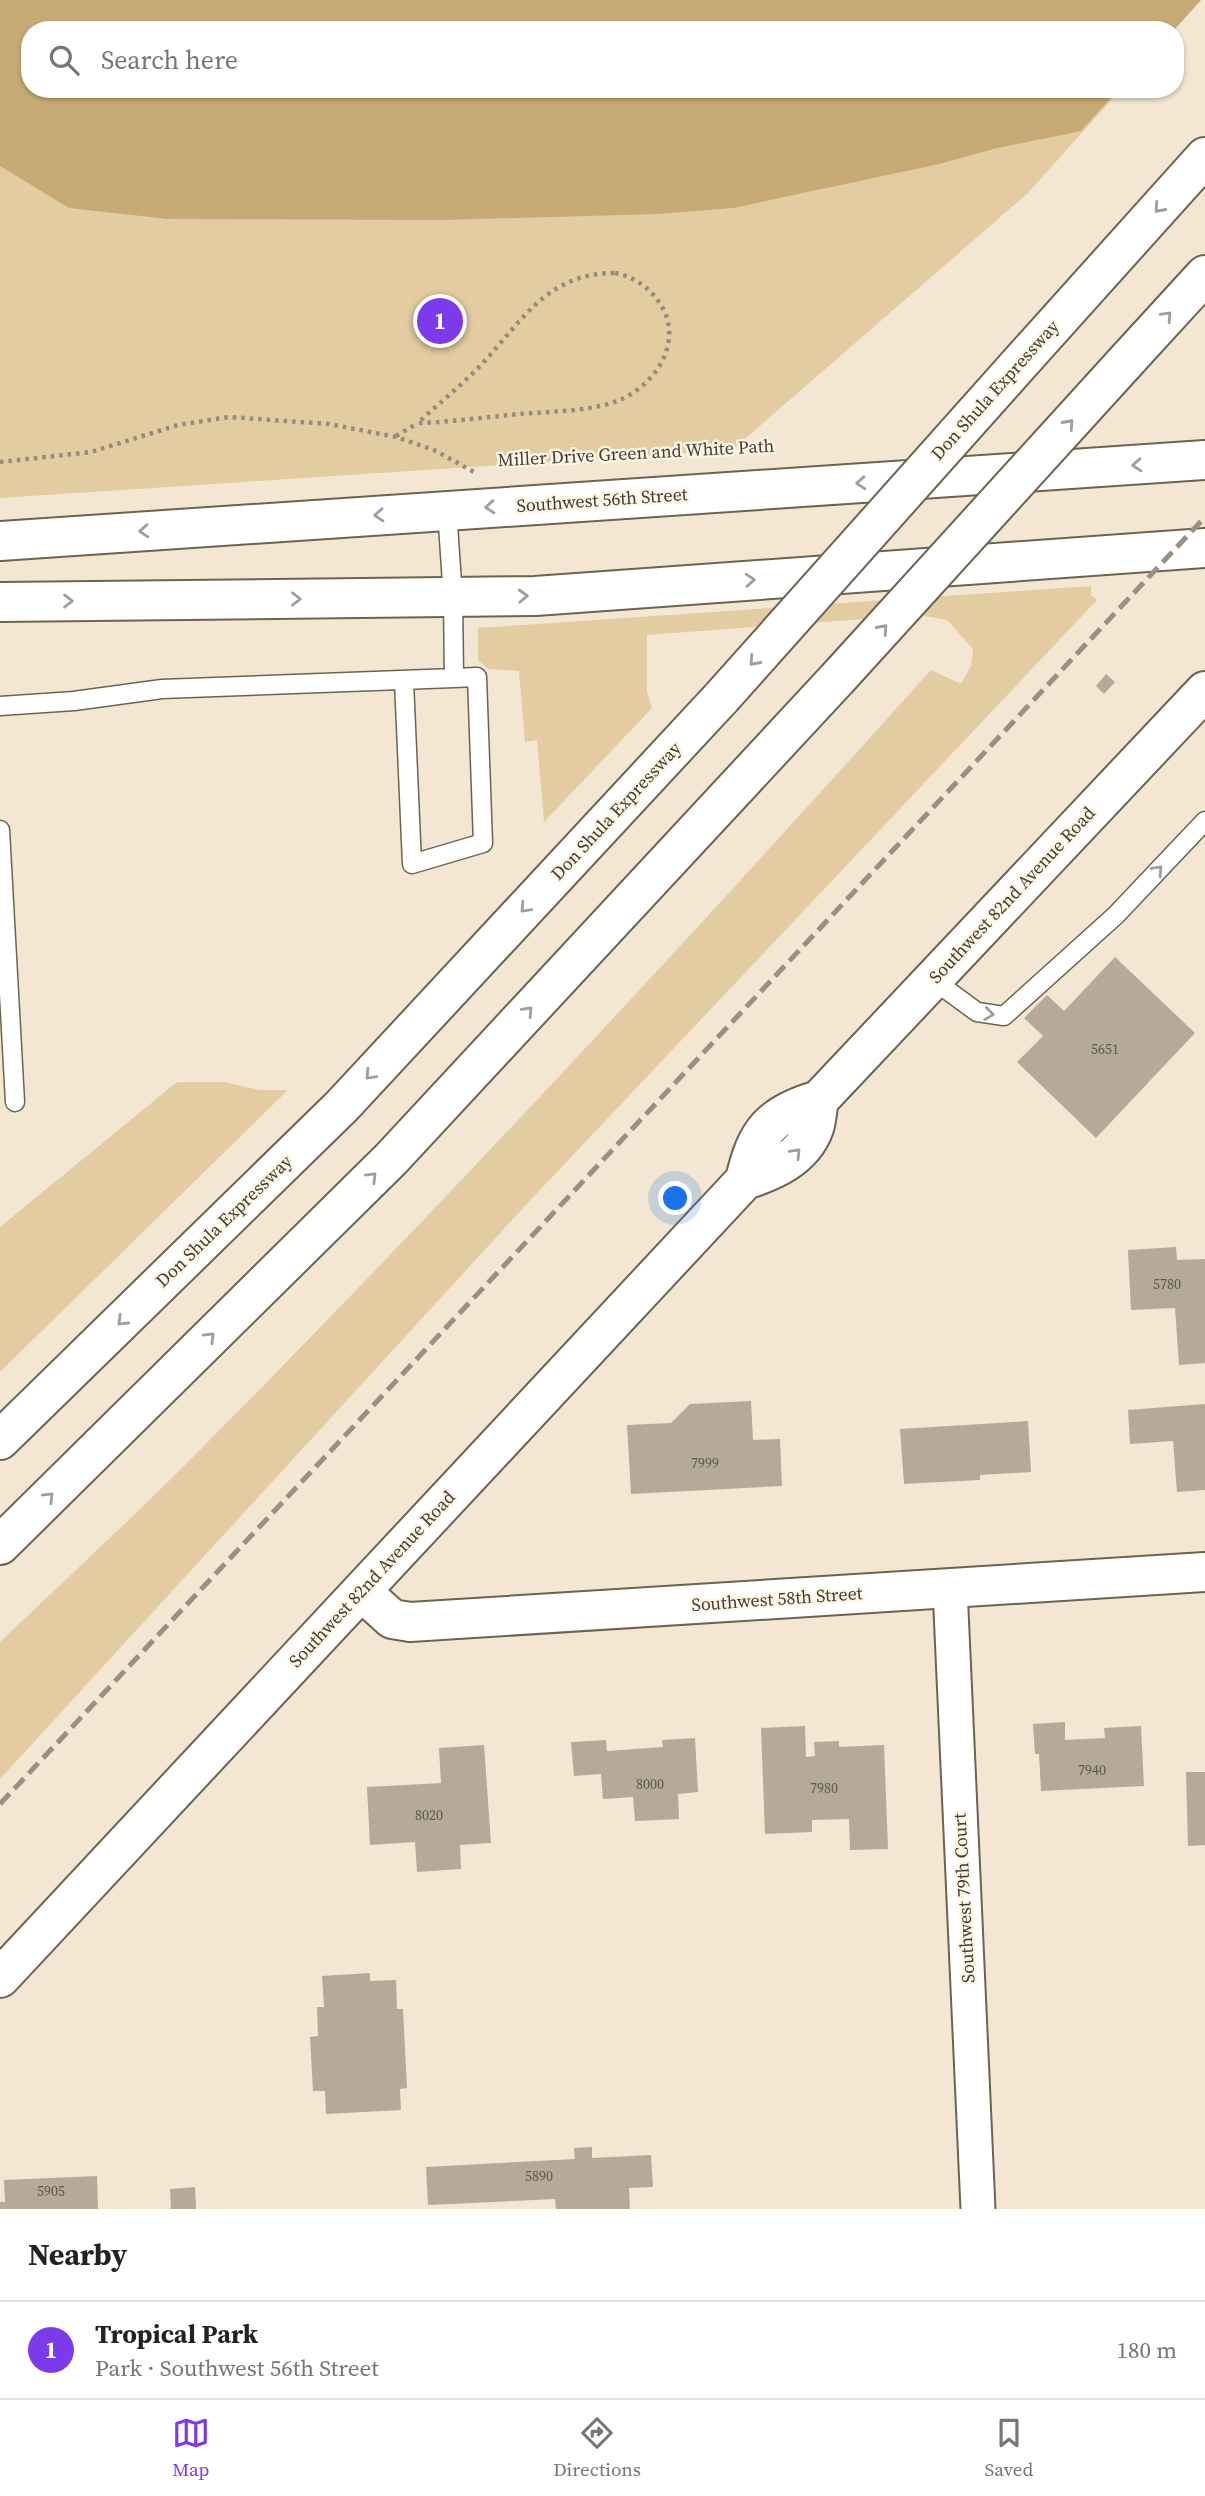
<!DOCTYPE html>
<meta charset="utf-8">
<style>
body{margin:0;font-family:"Source Serif 4",serif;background:#f2f2f2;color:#222}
.you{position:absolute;left:676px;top:1199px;width:24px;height:24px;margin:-18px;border:5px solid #fff;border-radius:50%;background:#1a73e8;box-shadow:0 0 0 10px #1a73e833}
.badge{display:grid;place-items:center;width:46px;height:46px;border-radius:50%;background:#7c3aed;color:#fff;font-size:23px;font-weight:700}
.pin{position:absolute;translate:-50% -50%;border:4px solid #fff;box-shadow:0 2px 7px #0006}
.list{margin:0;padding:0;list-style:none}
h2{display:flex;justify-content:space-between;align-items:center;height:91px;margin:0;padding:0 28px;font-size:30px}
h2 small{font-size:23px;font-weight:400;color:#767676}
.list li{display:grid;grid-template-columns:46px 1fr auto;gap:21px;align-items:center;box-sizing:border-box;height:98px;padding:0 28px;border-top:2px solid #e0e0e0}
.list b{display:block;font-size:26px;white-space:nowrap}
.list p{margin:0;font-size:23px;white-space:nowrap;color:#767676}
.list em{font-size:23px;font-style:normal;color:#767676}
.icon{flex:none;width:38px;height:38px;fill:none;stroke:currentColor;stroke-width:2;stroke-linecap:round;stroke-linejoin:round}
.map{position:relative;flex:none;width:1205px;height:2209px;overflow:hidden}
.search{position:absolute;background:#fff;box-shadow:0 2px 5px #0004;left:21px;right:21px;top:21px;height:77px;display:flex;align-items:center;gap:18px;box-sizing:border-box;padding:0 24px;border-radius:28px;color:#767676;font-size:26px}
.sheet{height:189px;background:#fff}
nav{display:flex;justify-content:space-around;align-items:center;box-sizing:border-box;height:98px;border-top:2px solid #e0e0e0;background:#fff;font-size:19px;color:#767676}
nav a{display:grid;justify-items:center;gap:4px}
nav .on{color:#7c3aed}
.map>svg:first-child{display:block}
.green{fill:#e3cca2}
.water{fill:#c7aa76}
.building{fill:#b5aa97}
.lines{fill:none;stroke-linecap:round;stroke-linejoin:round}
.lane-casing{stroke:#6d6351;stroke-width:21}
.street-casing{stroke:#6d6351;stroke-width:37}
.secondary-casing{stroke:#6d6351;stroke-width:42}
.highway-casing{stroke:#6d6351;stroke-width:42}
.path{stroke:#958c7f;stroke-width:4.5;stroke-dasharray:3.5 5;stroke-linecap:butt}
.lane{stroke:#fff;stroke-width:18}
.street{stroke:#fff;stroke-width:33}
.secondary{stroke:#fff;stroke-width:38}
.highway{stroke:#fff;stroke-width:38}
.rail{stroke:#999082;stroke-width:5;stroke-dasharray:14 7;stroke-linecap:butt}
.highway-bridge-casing{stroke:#6d6351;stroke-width:42;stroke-linecap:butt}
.highway-bridge{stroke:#fff;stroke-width:38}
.oneway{stroke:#a09e9a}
.labels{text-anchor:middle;stroke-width:5;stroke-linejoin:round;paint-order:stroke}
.number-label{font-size:14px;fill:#5e584d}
.street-label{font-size:18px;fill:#413c34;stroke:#fef5e4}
</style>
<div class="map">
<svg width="1205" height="2209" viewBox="0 0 1205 2209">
<rect width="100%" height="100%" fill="#f3e7d3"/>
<path class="green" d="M 0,0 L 1201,0 L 1174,30 L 30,30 L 30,89 L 1121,89 L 1028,193 L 732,450 L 0,498 Z
M 1091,586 L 1091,595 L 1097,600 L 524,1207 L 0,1779 L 0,1642 C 64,1581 129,1521 191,1459 C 445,1203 690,938 931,670 L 961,684 L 971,666 L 973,649 L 947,620 L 918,615 L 647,635 L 647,691 L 652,708 L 544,822 L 537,740 L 525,742 L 519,671 L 488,669 L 478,660 L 478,628 Z
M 177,1082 L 225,1082 L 259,1090 L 288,1090 L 0,1372 L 0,1227 Z"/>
<path class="water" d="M 0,0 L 1201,0 L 1174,30 L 30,30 L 30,89 L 1119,89 L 1081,131 L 997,148 L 939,164 L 733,208 L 658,214 L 442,220 L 168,219 L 69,208 L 0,166 Z"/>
<path class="building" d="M 1106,674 L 1115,682 L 1104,694 L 1096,686 Z
M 1115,957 L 1195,1033 L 1096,1138 L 1017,1062 L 1043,1036 L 1024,1018 L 1047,995 L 1064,1011 Z
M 1176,1247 L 1177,1260 L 1205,1259 L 1205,1363 L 1179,1365 L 1175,1308 L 1131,1310 L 1128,1250 Z
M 751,1401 L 753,1440 L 780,1439 L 782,1486 L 631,1494 L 627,1425 L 671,1423 L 690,1404 Z
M 1205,1404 L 1205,1490 L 1177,1492 L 1173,1441 L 1130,1444 L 1128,1410 Z
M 1028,1421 L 1031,1472 L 980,1475 L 980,1480 L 904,1484 L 900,1429 Z
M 1065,1722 L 1065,1740 L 1105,1738 L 1104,1728 L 1141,1726 L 1144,1786 L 1041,1791 L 1039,1754 L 1035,1754 L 1033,1724 Z
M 805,1726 L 806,1757 L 815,1756 L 814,1742 L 839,1741 L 839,1747 L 884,1745 L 888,1849 L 850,1850 L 849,1819 L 812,1820 L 812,1832 L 765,1834 L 761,1728 Z
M 695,1738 L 698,1792 L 678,1794 L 679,1819 L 635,1821 L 633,1797 L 603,1799 L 601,1774 L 574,1776 L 571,1742 L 606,1740 L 607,1751 L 663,1747 L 662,1740 Z
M 484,1745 L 491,1843 L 460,1845 L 461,1869 L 417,1872 L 415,1842 L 370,1845 L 367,1787 L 441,1783 L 439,1748 Z
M 1186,1772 L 1205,1772 L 1205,1845 L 1188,1846 Z
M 370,1973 L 370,1981 L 396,1980 L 397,2009 L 403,2009 L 407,2088 L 400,2089 L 401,2110 L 326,2114 L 325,2091 L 313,2091 L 310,2037 L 318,2036 L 317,2007 L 324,2007 L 322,1976 Z
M 592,2147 L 592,2158 L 651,2155 L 653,2187 L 629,2188 L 630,2209 L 556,2209 L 555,2199 L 428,2205 L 426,2167 L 575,2159 L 574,2148 Z
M 97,2176 L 98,2209 L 0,2209 L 0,2202 L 5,2202 L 4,2180 Z
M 195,2187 L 196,2209 L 171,2209 L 170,2189 Z"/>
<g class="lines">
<g class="lane-casing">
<path id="lane" d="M 404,681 L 412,864 L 483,843 L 477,677 L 454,678
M 0,706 L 74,701 L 162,689 L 454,678 L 453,598 L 447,510
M 0,830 L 15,1102
M 932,979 L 977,1012 L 1004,1016 L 1116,915 L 1205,821"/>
</g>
<g class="street-casing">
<path id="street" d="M 950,1588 L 978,2209"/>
</g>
<g class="secondary-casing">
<path id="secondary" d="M 0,541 L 1205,460
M 0,602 L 535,596 L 1205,548
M 745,1180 C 773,1171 803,1158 814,1128 C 817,1119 817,1109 819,1100
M 361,1591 L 392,1619 L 410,1622 L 1205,1572
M 0,1978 L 745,1180 C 756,1132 770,1114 819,1100 L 1205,691"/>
</g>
<g class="highway-casing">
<path id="highway" d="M 1028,354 L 1205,157
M 1129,358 L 1205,275
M 0,1440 L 342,1106 L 722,697
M 0,1545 L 391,1159 L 837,679"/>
</g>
<path class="path" d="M 615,273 C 637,277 657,293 666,315 C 678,349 654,383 624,398 C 596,412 551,411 519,414 C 486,417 452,422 418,423 C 439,403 462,385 482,364 C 523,320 547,273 615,273 Z
M 396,436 L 418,423
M 0,462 L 91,452 L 178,425 L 229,417 L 329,424 L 396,437 L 434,450 L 474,472"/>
<use href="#lane" class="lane"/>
<use href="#street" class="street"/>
<use href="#secondary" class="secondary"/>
<use href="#highway" class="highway"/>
<path class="rail" d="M 0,1804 L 1205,517"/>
<g class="highway-bridge-casing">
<path id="highway-bridge" d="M 837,679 L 1129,358
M 722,697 L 1028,354"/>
</g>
<use href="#highway-bridge" class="highway-bridge"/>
</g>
<defs><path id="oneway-chevron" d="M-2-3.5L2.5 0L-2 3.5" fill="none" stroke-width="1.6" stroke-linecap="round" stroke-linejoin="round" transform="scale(1.75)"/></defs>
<g class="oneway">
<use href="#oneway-chevron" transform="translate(1159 208) rotate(132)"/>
<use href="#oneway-chevron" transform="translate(1167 316) rotate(-47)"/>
<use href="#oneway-chevron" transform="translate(1069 424) rotate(-48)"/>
<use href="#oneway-chevron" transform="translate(1137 465) rotate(176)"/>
<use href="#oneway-chevron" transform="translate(861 483) rotate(176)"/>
<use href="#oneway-chevron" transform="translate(490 507) rotate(176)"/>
<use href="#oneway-chevron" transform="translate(379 515) rotate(176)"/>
<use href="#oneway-chevron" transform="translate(144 531) rotate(176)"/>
<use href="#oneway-chevron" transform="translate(750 580) rotate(-4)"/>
<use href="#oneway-chevron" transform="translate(523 596) rotate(-2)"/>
<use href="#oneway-chevron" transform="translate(296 599)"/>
<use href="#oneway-chevron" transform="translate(68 601)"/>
<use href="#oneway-chevron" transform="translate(883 629) rotate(-48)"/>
<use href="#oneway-chevron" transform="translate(754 661) rotate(132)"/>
<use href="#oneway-chevron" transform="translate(1158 870) rotate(-47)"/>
<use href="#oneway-chevron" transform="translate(525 908) rotate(133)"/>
<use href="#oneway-chevron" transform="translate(528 1011) rotate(-47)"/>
<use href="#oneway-chevron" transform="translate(989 1014) rotate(8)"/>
<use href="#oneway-chevron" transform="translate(370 1075) rotate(133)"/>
<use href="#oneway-chevron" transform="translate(796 1153) rotate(-46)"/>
<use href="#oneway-chevron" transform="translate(372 1177) rotate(-45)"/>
<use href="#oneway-chevron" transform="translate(122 1321) rotate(136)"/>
<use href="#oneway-chevron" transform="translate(210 1337) rotate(-45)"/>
<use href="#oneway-chevron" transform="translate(49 1497) rotate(-45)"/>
</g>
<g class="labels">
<g class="number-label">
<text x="1105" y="1054">5651</text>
<text x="1167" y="1289">5780</text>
<text x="705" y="1468">7999</text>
<text x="1092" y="1775">7940</text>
<text x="650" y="1789">8000</text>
<text x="824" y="1793">7980</text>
<text x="429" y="1820">8020</text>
<text x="539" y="2181">5890</text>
<text x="51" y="2196">5905</text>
</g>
<g class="street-label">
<text transform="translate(995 390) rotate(-48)" y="6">Don Shula Expressway</text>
<text transform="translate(636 453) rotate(-3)" y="6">Miller Drive Green and White Path</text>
<text transform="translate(602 500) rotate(-4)" y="6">Southwest 56th Street</text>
<text transform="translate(616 811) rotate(-47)" y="6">Don Shula Expressway</text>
<text transform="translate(1012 895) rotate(-47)" y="6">Southwest 82nd Avenue Road</text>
<text transform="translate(224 1221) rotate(-44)" y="6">Don Shula Expressway</text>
<text transform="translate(372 1579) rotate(-47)" y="6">Southwest 82nd Avenue Road</text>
<text transform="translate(777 1599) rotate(-4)" y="6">Southwest 58th Street</text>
<text transform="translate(964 1898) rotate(-93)" y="6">Southwest 79th Court</text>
</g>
</g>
</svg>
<div class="you"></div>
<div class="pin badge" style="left:440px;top:321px">1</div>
<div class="search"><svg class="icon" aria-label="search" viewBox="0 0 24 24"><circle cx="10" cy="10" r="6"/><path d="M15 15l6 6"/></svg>Search here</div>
</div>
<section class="sheet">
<h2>Nearby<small></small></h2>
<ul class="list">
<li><span class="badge">1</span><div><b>Tropical Park</b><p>Park · Southwest 56th Street</p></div><em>180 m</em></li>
</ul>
</section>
<nav>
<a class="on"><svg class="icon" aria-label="map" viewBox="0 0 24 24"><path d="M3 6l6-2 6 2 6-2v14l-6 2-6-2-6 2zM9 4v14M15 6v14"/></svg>Map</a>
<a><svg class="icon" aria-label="directions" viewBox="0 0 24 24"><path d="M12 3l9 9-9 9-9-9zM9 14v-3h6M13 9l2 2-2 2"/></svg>Directions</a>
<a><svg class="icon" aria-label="saved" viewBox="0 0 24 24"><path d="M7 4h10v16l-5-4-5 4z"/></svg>Saved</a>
</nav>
